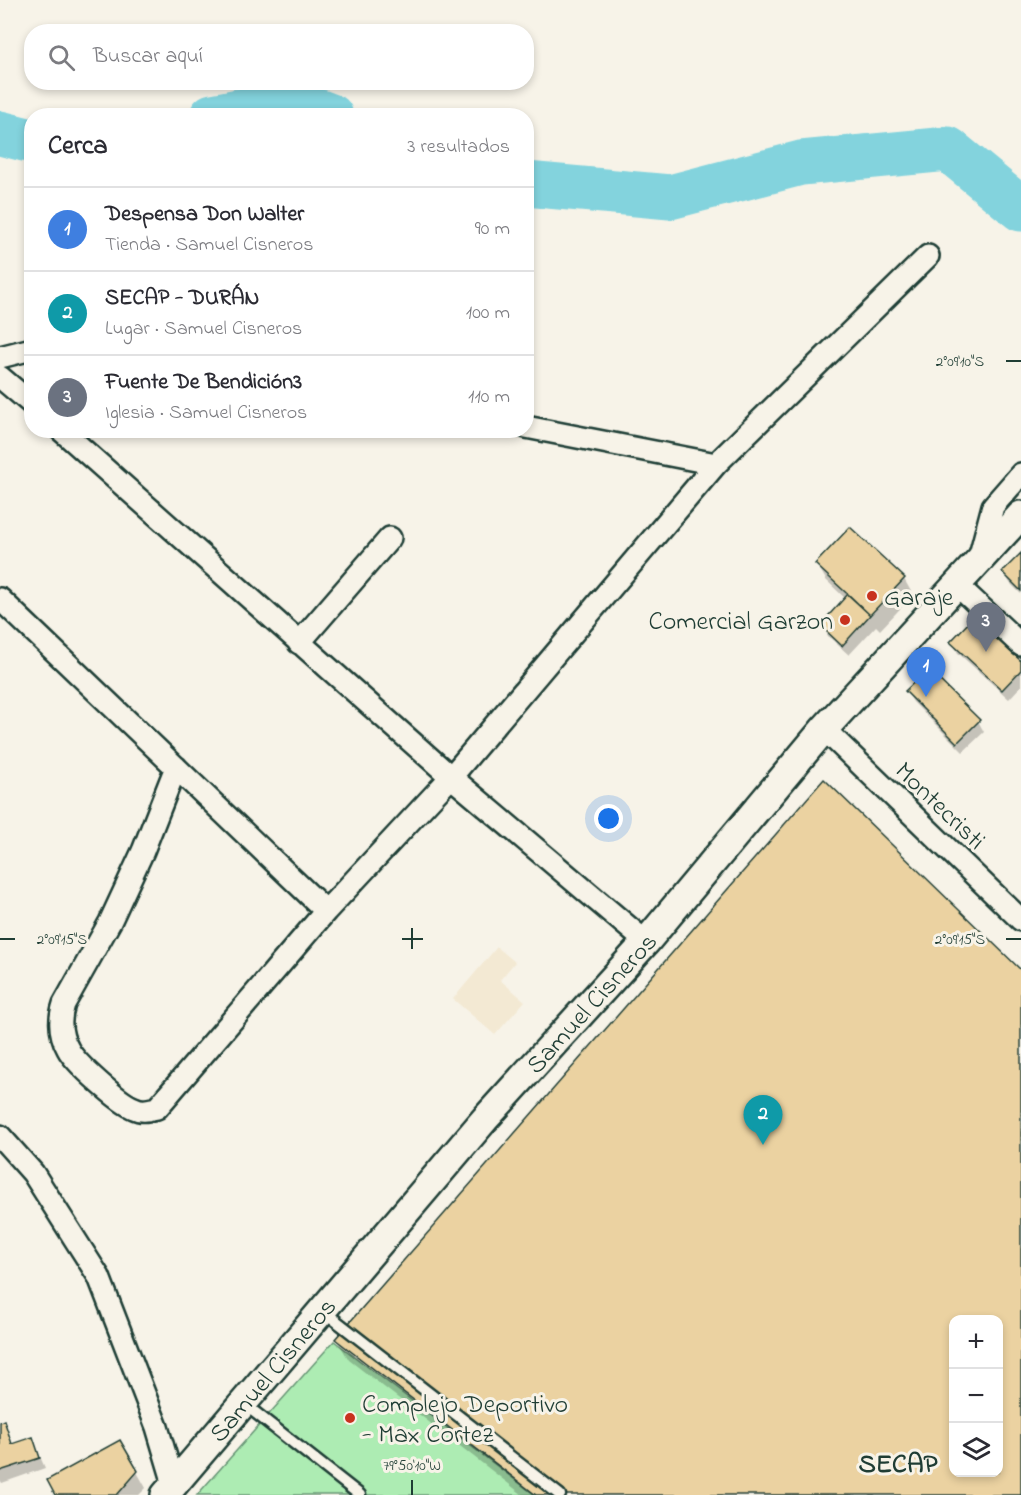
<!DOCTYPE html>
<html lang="es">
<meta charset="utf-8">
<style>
body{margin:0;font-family:"Indie Flower",sans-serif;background:#f2f2f3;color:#2b2b33}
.controls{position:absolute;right:18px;bottom:18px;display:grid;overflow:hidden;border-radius:12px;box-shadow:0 3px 9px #0003}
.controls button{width:54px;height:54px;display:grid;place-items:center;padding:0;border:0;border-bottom:2px solid #e1e1e2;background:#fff;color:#2b2b33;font:30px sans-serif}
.you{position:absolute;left:609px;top:819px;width:21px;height:21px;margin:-15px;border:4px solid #fff;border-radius:50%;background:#1a73e8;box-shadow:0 0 0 9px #1a73e833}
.badge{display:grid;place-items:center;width:39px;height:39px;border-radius:50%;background:#c8321e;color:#fff;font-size:20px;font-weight:700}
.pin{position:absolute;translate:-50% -50px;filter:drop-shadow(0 2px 3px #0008)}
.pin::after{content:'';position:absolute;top:32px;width:21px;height:18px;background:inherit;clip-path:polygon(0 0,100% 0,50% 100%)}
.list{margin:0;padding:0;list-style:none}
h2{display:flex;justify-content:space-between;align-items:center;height:78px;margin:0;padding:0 24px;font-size:26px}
h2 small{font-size:20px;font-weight:400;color:#7c7c81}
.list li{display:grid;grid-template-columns:39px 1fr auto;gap:18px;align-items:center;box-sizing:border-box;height:84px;padding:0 24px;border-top:2px solid #e1e1e2}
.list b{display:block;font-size:22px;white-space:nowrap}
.list p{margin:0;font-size:20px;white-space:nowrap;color:#7c7c81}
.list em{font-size:20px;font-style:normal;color:#7c7c81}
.icon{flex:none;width:33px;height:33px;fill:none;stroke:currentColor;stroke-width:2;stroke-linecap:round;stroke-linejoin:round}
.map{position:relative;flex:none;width:1021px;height:1495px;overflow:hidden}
.search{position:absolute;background:#fff;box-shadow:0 3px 9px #0003;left:24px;top:24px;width:510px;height:66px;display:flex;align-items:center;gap:15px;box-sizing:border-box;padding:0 21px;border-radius:24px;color:#7c7c81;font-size:22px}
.panel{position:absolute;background:#fff;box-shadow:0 3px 9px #0003;left:24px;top:108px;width:510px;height:330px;border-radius:24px}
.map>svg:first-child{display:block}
.built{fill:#f3e9d3}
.green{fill:#adecb3;stroke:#669474;stroke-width:1.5}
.shadow{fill:#0003;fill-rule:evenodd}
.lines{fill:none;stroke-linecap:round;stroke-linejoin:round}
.river{stroke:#83d3dd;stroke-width:45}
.building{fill:#ebd2a1;stroke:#1f3d34;stroke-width:1.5;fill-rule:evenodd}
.service-casing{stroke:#1f3d34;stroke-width:15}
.minor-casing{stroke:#1f3d34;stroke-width:26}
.tertiary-casing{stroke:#1f3d34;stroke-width:32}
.service{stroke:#f7f3e8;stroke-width:10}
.minor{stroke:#f7f3e8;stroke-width:21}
.tertiary{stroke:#f7f3e8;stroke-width:27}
.ticks{fill:none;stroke:#1f3d34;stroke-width:2}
.poi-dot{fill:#c8321e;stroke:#f7f3e8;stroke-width:2}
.labels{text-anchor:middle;stroke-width:6;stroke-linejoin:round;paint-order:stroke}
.poi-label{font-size:26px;fill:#1f3d34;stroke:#f7f3e8;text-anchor:start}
.street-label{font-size:26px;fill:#1f3d34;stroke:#f7f3e8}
.neighbourhood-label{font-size:27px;font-weight:bold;fill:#1f3d34;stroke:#f7f3e8}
.ticks-label{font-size:15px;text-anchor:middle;fill:#1f3d34;stroke:#f7f3e8;stroke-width:6;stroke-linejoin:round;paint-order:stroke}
</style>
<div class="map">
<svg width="1021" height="1495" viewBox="0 0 1021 1495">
<rect width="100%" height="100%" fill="#f7f3e8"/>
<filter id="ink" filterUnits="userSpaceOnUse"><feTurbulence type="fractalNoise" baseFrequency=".0167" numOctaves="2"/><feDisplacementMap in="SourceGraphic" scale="12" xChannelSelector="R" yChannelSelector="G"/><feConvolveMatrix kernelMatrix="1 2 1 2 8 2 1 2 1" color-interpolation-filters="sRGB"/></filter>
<g filter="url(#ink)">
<path class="built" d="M 497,947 L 515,962 L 500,980 L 525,1001 L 495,1035 L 453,999 Z"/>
<path class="green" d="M 334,1341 L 535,1495 L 197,1495 Z"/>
<path class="shadow" d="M 1021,555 L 1021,594 L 1010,583 L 1004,573 Z
M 817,564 L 904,579 L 913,595 L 880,630 L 876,626 L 849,655 L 828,636 L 822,625 L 846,599 L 826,580 Z
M 952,642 L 1021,663 L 1021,686 L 1009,699 L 958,653 Z
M 907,692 L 978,721 L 984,732 L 963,752 L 913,702 Z
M 1021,972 L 1021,1495 L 523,1495 L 349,1360 L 337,1340 ZM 954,1320 L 998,1320 L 998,1472 L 954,1472 Z
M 3,1422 L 13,1445 L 32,1438 L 45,1468 L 2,1483 L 0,1480 L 0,1423 Z
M 120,1442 L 146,1488 L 139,1495 L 57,1495 Z"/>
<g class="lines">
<path class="river" d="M 212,116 L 291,101 L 331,116
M 0,133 L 32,141
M 526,184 L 670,197 L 801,163 L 948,149 L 1021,209"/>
</g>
<path class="building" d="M 850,527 L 905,578 L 870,615 L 815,564 Z
M 1021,553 L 1021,591 L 1002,572 Z
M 848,594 L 870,615 L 842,646 L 820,625 Z
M 974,617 L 1021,661 L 1021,670 L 1002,690 L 950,642 Z
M 928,669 L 980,720 L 957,743 L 905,691 Z
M 824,779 L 1021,970 L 1021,1495 L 536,1495 L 335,1339 ZM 954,1320 L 998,1320 L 998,1472 L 954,1472 Z
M 4,1420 L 12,1444 L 33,1437 L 40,1458 L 0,1471 L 0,1422 Z
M 120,1440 L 138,1471 L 117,1495 L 55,1495 L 47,1480 Z"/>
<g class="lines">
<g class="service-casing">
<path id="service" d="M 322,1310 L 560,1495
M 243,1403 L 360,1495"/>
</g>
<g class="minor-casing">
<path id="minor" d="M 0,357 L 32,349
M 0,377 L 32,404
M 526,427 L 716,464
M 61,430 L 451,777 L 646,942
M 979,559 L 993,506 L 1021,474
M 956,584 L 1021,645
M 0,599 L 326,911
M 299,643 L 390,538
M 824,729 L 1021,920
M 176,767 L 143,851 L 110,922 L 64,1004 C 59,1019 60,1035 68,1049 C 75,1063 120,1103 134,1108 C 142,1112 148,1110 157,1108 L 326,911 L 451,777 L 716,464 L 928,256
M 0,1136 L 33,1173 L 99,1277 L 157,1427 L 174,1484"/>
</g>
<g class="tertiary-casing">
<g id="tertiary">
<path id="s1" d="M 165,1495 L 485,1119 L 646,942 L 824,729 L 1021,515"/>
</g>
</g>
<use href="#service" class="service"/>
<use href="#minor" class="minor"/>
<use href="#tertiary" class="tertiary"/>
</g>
</g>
<path class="ticks" d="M 1006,361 L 1021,361M 412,928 L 412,949M 0,939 L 15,939M 402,939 L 423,939M 1006,939 L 1021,939M 412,1480 L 412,1495"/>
<g class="poi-dot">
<circle cx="872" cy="596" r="6"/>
<circle cx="845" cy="620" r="6"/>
<circle cx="350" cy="1418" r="6"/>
</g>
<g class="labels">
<g class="poi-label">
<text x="884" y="605">Garaje</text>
<text x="833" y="629" text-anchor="end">Comercial Garzon</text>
<text x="362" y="1412">Complejo Deportivo<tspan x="362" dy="30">- Max Cortez</tspan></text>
</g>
<g class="street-label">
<text transform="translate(941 805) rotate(44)" y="9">Montecristi</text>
<text dy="9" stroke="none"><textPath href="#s1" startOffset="651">Samuel Cisneros</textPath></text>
<text dy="9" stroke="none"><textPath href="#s1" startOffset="165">Samuel Cisneros</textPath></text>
</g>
<g class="neighbourhood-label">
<text x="898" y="1472">SECAP</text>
</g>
</g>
<g class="ticks-label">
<text x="960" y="366">2°09'10"S</text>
<text x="62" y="944">2°09'15"S</text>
<text x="960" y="944">2°09'15"S</text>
<text x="412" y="1470">79°50'10"W</text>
</g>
</svg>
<div class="controls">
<button>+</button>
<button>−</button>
<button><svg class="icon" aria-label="layers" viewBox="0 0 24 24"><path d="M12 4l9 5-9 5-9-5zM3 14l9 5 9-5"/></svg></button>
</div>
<div class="you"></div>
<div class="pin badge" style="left:926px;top:697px;background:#3f7fe0">1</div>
<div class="pin badge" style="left:763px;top:1145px;background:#0f9aa8">2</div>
<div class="pin badge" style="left:986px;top:652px;background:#6b7280">3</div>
<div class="search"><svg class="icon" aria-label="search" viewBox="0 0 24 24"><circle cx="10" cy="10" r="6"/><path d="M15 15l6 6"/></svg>Buscar aquí</div>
<section class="panel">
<h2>Cerca<small>3 resultados</small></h2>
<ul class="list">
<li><span class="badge" style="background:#3f7fe0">1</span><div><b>Despensa Don Walter</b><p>Tienda · Samuel Cisneros</p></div><em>90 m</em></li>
<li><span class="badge" style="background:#0f9aa8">2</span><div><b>SECAP - DURÁN</b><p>Lugar · Samuel Cisneros</p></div><em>100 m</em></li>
<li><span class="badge" style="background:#6b7280">3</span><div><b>Fuente De Bendición3</b><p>Iglesia · Samuel Cisneros</p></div><em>110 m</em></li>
</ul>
</section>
</div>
